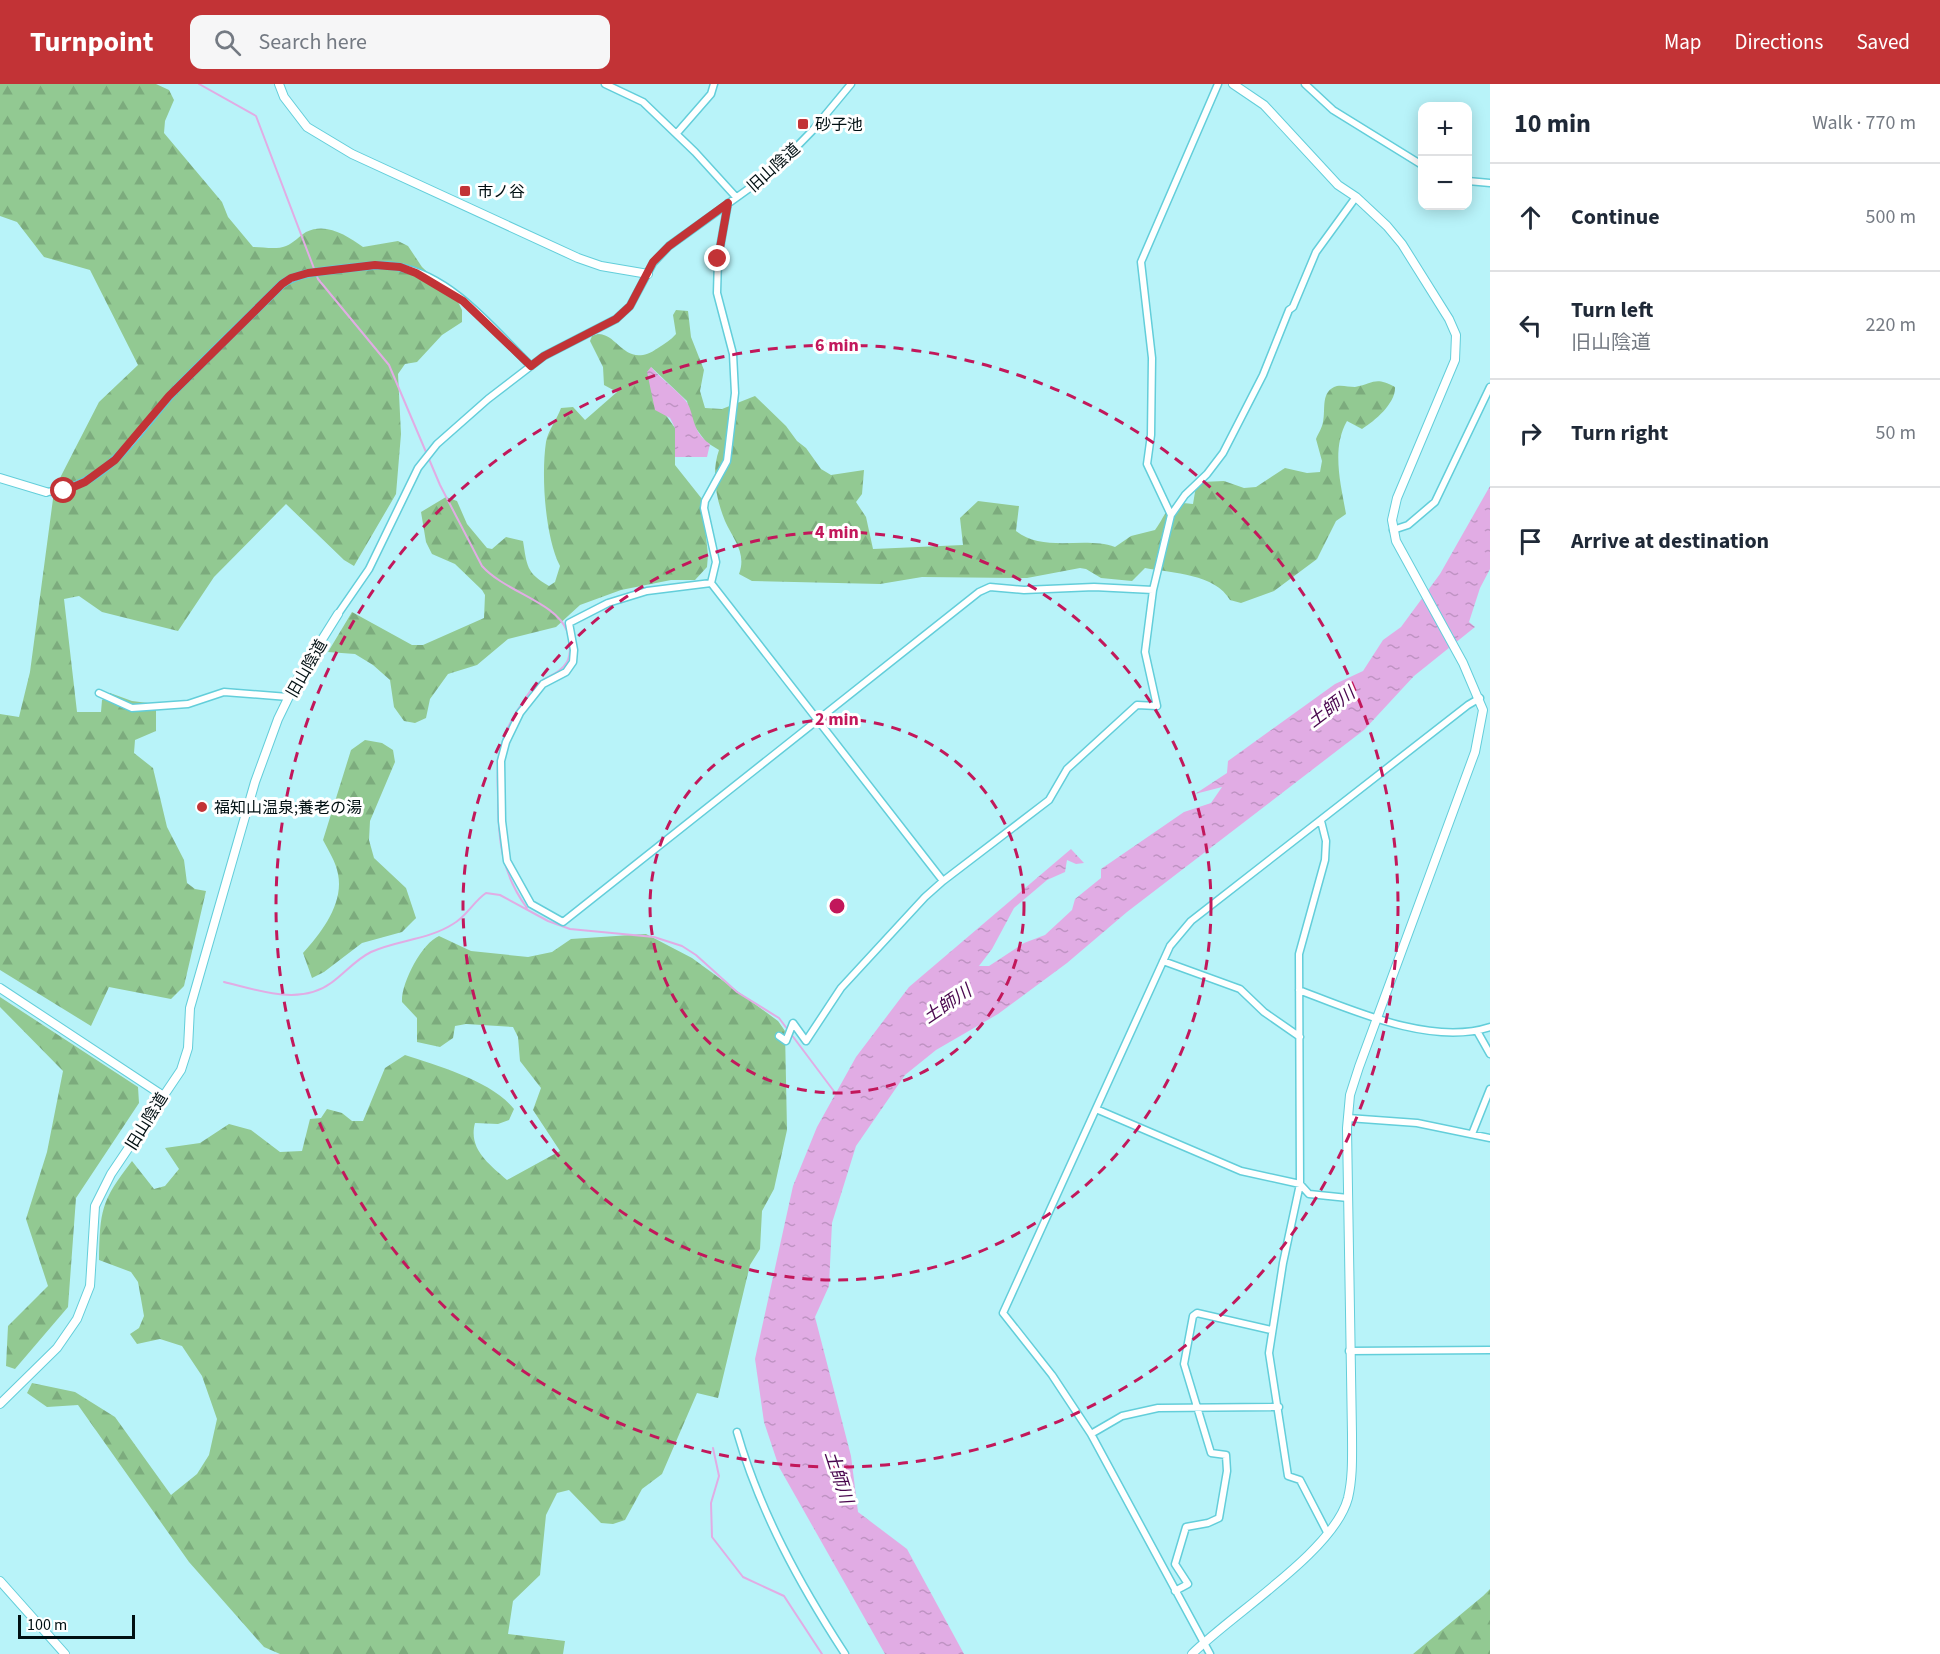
<!DOCTYPE html>
<meta charset="utf-8">
<style>
body{margin:0;font-family:"Source Sans 3","Noto Sans JP",sans-serif;background:#f6f6f7;color:#1f2937}
.controls{position:absolute;right:18px;top:18px;display:grid;overflow:hidden;border-radius:12px;box-shadow:0 3px 15px #0003}
.controls button{width:54px;height:54px;display:grid;place-items:center;padding:0;border:0;border-bottom:2px solid #e0e1e3;background:#fff;color:#1f2937;font:30px sans-serif}
.scale{position:absolute;left:18px;bottom:15px;width:117px;box-sizing:border-box;padding-left:6px;border:3px solid #000f12;border-top:0;font-size:16px;line-height:21px;white-space:nowrap;color:#000f12;-webkit-text-stroke:4px #fff;paint-order:stroke}
.stop{position:absolute;width:18px;height:18px;margin:-14px;border:4px solid #c23336;border-radius:50%;background:#fff}
.stop.end{background:#c23336;border-color:#fff;box-shadow:0 2px 6px #0008}
.list{margin:0;padding:0;list-style:none}
h2{display:flex;justify-content:space-between;align-items:center;height:78px;margin:0;padding:0 24px;font-size:26px}
h2 small{font-size:20px;font-weight:400;color:#747a83}
.list li{display:grid;grid-template-columns:39px 1fr auto;gap:18px;align-items:center;box-sizing:border-box;height:108px;padding:0 24px;border-top:2px solid #e0e1e3}
.list b{display:block;font-size:22px;white-space:nowrap}
.list p{margin:0;font-size:20px;white-space:nowrap;color:#747a83}
.list em{font-size:20px;font-style:normal;color:#747a83}
.icon{flex:none;width:33px;height:33px;fill:none;stroke:currentColor;stroke-width:2;stroke-linecap:round;stroke-linejoin:round}
.map{position:relative;flex:none;width:1490px;height:1570px;overflow:hidden}
header{display:flex;align-items:center;gap:36px;box-sizing:border-box;height:84px;padding:0 30px;background:#c23336;color:#fff}
header strong{font-size:28px}
nav{display:flex;gap:33px;margin-inline-start:auto;font-size:21px}
.search{width:420px;height:54px;background:#f6f6f7;display:flex;align-items:center;gap:15px;box-sizing:border-box;padding:0 21px;border-radius:12px;color:#747a83;font-size:22px}
main{display:flex}
aside{flex:1;background:#fff}
.map>svg:first-child{display:block}
.forest{fill:url(#forest-firs)}
.water{fill:url(#water-ripples)}
.lines{fill:none;stroke-linecap:round;stroke-linejoin:round}
.stream{stroke:#e1ace4;stroke-width:2}
.minor-casing{stroke:#63ceda;stroke-width:9}
.tertiary-casing{stroke:#63ceda;stroke-width:10}
.minor{stroke:#fff;stroke-width:6}
.tertiary{stroke:#fff;stroke-width:8}
.route{stroke:#c23336;stroke-width:8}
.ring{fill:none;stroke:#c2185b;stroke-width:3;stroke-dasharray:10 8}
.poi-dot{fill:#c23336;stroke:#fff;stroke-width:2}
.labels{text-anchor:middle;stroke-width:6;stroke-linejoin:round;paint-order:stroke}
.poi-label{font-size:16px;fill:#000f12;stroke:#fff;text-anchor:start}
.street-label{font-size:16px;fill:#000f12;stroke:#fff}
.water-label{font-size:18px;font-style:italic;fill:#49074e;stroke:#fff}
.centre{fill:#c2185b;stroke:#fff;stroke-width:3}
.ring-label{font-size:18px;text-anchor:middle;font-weight:bold;fill:#c2185b;stroke:#fff;stroke-width:6;stroke-linejoin:round;paint-order:stroke}
</style>
<header>
<strong>Turnpoint</strong>
<div class="search"><svg class="icon" aria-label="search" viewBox="0 0 24 24"><circle cx="10" cy="10" r="6"/><path d="M15 15l6 6"/></svg>Search here</div>
<nav><a>Map</a><a>Directions</a><a>Saved</a></nav>
</header>
<main>
<div class="map">
<svg width="1490" height="1570" viewBox="0 0 1490 1570">
<defs>
<pattern id="forest-firs" width="22" height="20" patternUnits="userSpaceOnUse" patternTransform="scale(1.5)"><rect width="22" height="20" fill="#92c992"/><path d="M5 1l3.5 6h-7zM16 11l3.5 6h-7z" fill="#7cab7d"/></pattern>
<pattern id="water-ripples" width="26" height="14" patternUnits="userSpaceOnUse" patternTransform="scale(1.5)"><rect width="26" height="14" fill="#e1ace4"/><path d="M2 4q2-2 4 0t4 0M15 11q2-2 4 0t4 0" fill="none" stroke="#bf93c3"/></pattern>
</defs>
<rect width="100%" height="100%" fill="#b8f3f9"/>
<path class="forest" d="M 0,0 L 156,0 L 169,6 L 174,16 L 165,37 L 164,49 L 222,118 L 228,133 L 253,163 C 264,163 276,166 286,162 C 294,159 299,152 306,148 C 327,138 347,152 363,163 L 398,157 L 408,162 L 422,183 L 457,216 L 462,226 L 462,238 L 442,251 L 417,278 L 405,280 L 398,290 L 401,350 L 396,410 L 354,482 L 344,476 L 286,420 L 214,493 L 178,547 L 102,528 L 79,512 L 64,515 L 77,628 L 101,628 L 102,616 L 110,609 L 132,617 L 156,620 L 156,647 L 135,656 L 134,669 L 153,684 L 167,743 L 184,776 L 187,799 L 195,805 L 206,807 L 184,902 L 171,915 L 109,903 L 91,942 L 0,886 L 0,630 L 19,633 L 30,588 L 53,415 L 61,392 L 99,318 L 138,281 L 90,186 L 44,173 L 17,138 L 0,132 Z
M 676,226 L 688,227 L 691,253 L 704,286 L 700,307 L 705,324 L 722,325 L 755,312 L 786,342 L 797,357 L 806,364 L 821,385 L 831,391 L 864,386 L 862,410 L 856,418 L 866,433 L 873,465 L 963,461 L 960,434 L 978,417 L 1019,422 L 1016,447 C 1043,469 1085,452 1115,463 L 1131,452 L 1155,446 C 1168,429 1165,416 1193,420 L 1196,402 L 1201,398 L 1224,397 L 1244,404 L 1256,403 L 1285,384 L 1307,389 L 1320,388 L 1322,377 L 1316,355 C 1318,350 1322,344 1323,338 C 1326,325 1320,307 1337,302 C 1343,301 1349,303 1355,303 C 1374,300 1374,292 1395,303 C 1396,319 1375,337 1362,345 L 1347,337 C 1331,365 1341,401 1346,430 L 1336,437 L 1317,475 L 1274,507 L 1241,519 L 1230,516 C 1215,490 1173,489 1145,484 L 1132,497 L 1101,494 L 1086,485 L 1080,484 L 1027,494 L 922,493 L 880,500 L 752,497 L 739,490 C 747,469 733,455 725,437 C 716,415 711,389 719,366 L 706,358 L 692,339 L 687,317 L 651,283 L 665,330 L 675,344 L 675,381 L 702,415 L 708,471 L 707,483 L 695,496 L 671,496 L 621,506 L 580,521 L 556,543 L 508,555 L 477,581 L 448,590 L 430,615 L 426,634 L 415,639 L 404,637 L 394,623 L 390,596 L 373,581 L 355,570 L 328,568 L 352,528 L 412,561 L 423,561 L 484,534 L 485,511 L 482,506 L 455,480 L 432,470 L 426,458 L 421,428 L 446,413 L 457,417 L 467,440 L 487,464 L 492,465 L 506,453 L 523,457 C 527,481 526,489 549,502 L 555,498 L 560,482 C 545,453 541,391 546,358 C 548,347 557,335 561,324 L 573,323 L 585,336 L 617,308 L 604,301 L 603,283 L 590,257 L 592,252 C 617,241 622,289 658,264 C 664,260 671,256 676,250 L 673,231 Z
M 365,656 L 382,659 L 393,666 L 395,678 L 370,737 L 369,756 L 374,774 L 406,804 L 416,834 L 402,848 L 362,859 L 324,888 L 312,894 L 303,869 C 322,848 344,819 338,790 C 336,778 328,766 323,756 L 351,666 Z
M 646,850 L 692,874 L 778,937 L 785,947 L 787,1046 L 774,1105 L 762,1127 L 760,1165 L 750,1181 L 718,1314 L 697,1309 L 662,1390 L 642,1405 L 625,1436 L 613,1440 L 601,1439 L 569,1406 L 557,1409 L 546,1431 L 540,1491 L 513,1517 L 508,1550 L 565,1557 L 563,1570 L 280,1570 L 264,1563 L 189,1478 L 78,1321 L 47,1323 L 27,1309 L 32,1299 L 75,1308 L 115,1333 L 171,1411 L 197,1390 L 209,1371 L 217,1335 L 202,1292 L 182,1262 L 160,1255 L 137,1260 L 130,1250 L 139,1244 L 144,1232 L 138,1198 L 131,1188 L 99,1176 C 100,1126 101,1117 132,1077 L 154,1105 L 165,1102 L 179,1085 L 165,1064 L 200,1059 L 229,1040 L 251,1046 L 280,1068 L 302,1067 L 310,1035 L 321,1034 L 327,1025 L 342,1029 L 352,1037 L 363,1037 L 385,984 L 405,971 C 438,982 492,997 514,1025 L 509,1036 L 498,1040 L 475,1039 C 468,1065 489,1080 507,1096 L 560,1067 L 533,1026 L 541,1004 L 520,977 L 518,953 L 513,943 L 466,940 L 455,942 L 453,954 L 440,963 L 417,958 L 417,934 L 402,918 C 401,899 422,859 439,852 L 471,867 L 528,873 L 552,868 L 571,855 Z
M 0,913 L 138,1003 L 139,1019 L 76,1114 L 68,1223 L 15,1285 L 6,1282 L 8,1242 L 48,1202 L 26,1135 L 47,1068 L 63,987 L 0,923 Z
M 1490,1505 L 1490,1570 L 1413,1570 L 1483,1512 Z"/>
<path class="water" d="M 651,283 C 661,295 676,305 685,316 C 695,327 690,347 710,360 L 707,373 L 675,373 L 675,344 L 670,334 L 655,326 L 647,288 Z
M 1490,402 L 1490,485 L 1480,504 L 1469,538 L 1475,543 L 1414,592 L 1364,646 L 1127,828 L 1067,879 L 998,930 L 936,966 L 905,991 L 856,1062 L 832,1139 L 829,1202 L 815,1233 L 851,1372 L 858,1428 L 907,1465 L 964,1570 L 885,1570 L 779,1383 L 764,1338 L 755,1275 L 793,1102 L 817,1043 L 856,973 L 909,903 L 1071,765 L 1084,779 L 1076,780 L 1067,776 L 1065,788 L 1047,796 L 1014,824 L 992,865 L 979,882 L 989,882 L 1024,859 L 1045,851 L 1072,826 L 1075,815 L 1101,794 L 1101,785 L 1184,728 L 1211,719 L 1222,703 L 1195,710 L 1227,689 L 1228,677 L 1335,600 L 1363,587 L 1383,556 L 1401,543 L 1440,490 Z"/>
<g class="lines">
<path class="stream" d="M 199,0 L 256,32 L 318,195 L 389,281 L 440,401 L 482,482 C 505,508 556,518 567,547 C 571,556 571,570 567,578 C 559,592 540,593 531,606 C 521,620 510,636 504,653 C 497,672 497,691 498,712 C 498,754 501,789 527,824
M 224,898 C 258,906 300,922 331,899 C 345,889 355,876 371,868 C 397,856 428,856 453,840 C 467,832 473,818 486,809 L 500,811 L 548,837 L 570,845 L 654,853 L 682,862 L 696,871 L 737,908 L 779,934 L 836,1010
M 713,1364 L 719,1392 L 711,1419 L 712,1453 L 743,1493 L 784,1512 L 822,1570"/>
<g class="minor-casing">
<path id="minor" d="M 605,0 L 643,18 L 695,68 L 736,113
M 1305,0 L 1333,26 L 1422,81
M 677,49 L 711,10 L 714,0
M 1468,97 L 1490,99
M 728,119 L 718,175 L 717,209 L 733,270 L 735,309 L 727,377 L 705,417 L 704,424 L 716,478 L 711,499 L 943,797
M 46,408 C 109,404 139,344 178,303 C 212,268 248,234 282,200 C 299,188 320,188 340,185 C 359,183 380,179 399,183 C 453,193 494,246 531,282
M 1171,431 L 1147,380 L 1151,351 L 1152,274 L 1141,178 L 1218,0
M 1393,446 L 1408,441 L 1435,418 L 1490,303
M 711,499 L 647,507 L 608,519 L 569,539 L 574,566 L 573,578 L 566,588 L 543,600 L 520,629 L 506,658 L 501,677 L 502,737 L 507,777 L 531,820 L 563,838 L 979,508 L 990,503 L 1024,506 L 1094,503 L 1153,506
M 338,530 L 369,485 L 418,384 L 437,360 L 488,315 L 544,272 L 616,235 L 630,222 L 653,179 L 669,162 L 772,88 L 812,47 L 851,0
M 99,609 L 132,624 L 188,620 L 224,608 L 288,613
M 1321,737 L 1326,757 L 1325,776 L 1299,870 L 1300,1100 L 1283,1179 L 1269,1269 L 1288,1392 L 1300,1396 L 1328,1450
M 1163,877 L 1240,905 L 1264,928 L 1300,953
M 1299,906 C 1354,927 1432,962 1490,943
M 1477,947 L 1490,970
M 779,952 L 786,957 L 793,939 L 806,957 L 841,904 L 925,813 L 943,797 L 1049,716 L 1067,685 L 1137,621 L 1157,622 L 1145,568 L 1153,506 L 1171,431 L 1185,411 L 1207,390 L 1223,369 L 1263,291 L 1289,226 L 1293,223 L 1316,168 L 1356,113
M 1096,1025 L 1241,1087 L 1300,1100 L 1309,1110 L 1348,1114
M 1348,1034 L 1417,1039 L 1490,1054
M 1472,1050 L 1490,1005
M 1349,1267 L 1490,1266
M 737,1348 C 760,1428 800,1501 845,1570
M 1091,1350 L 1122,1332 L 1158,1324 L 1279,1323
M 1175,1507 L 1188,1500 L 1175,1480 L 1186,1443 L 1208,1439 L 1219,1434 L 1227,1387 L 1226,1371 L 1211,1369 L 1184,1280 L 1193,1232 L 1197,1229 L 1271,1246
M 1210,1570 L 1091,1350 L 1052,1291 L 1003,1229 L 1170,862 L 1191,837 L 1468,621 L 1480,614"/>
</g>
<g class="tertiary-casing">
<path id="tertiary" d="M 279,0 L 284,13 L 307,43 L 352,70 L 578,174 L 601,182 L 648,190
M 0,394 L 46,408
M 0,904 L 162,1011
M 0,1320 L 57,1264 L 77,1235 L 90,1202 L 95,1122 L 111,1090 L 181,986 L 188,964 L 190,924 L 255,698 L 278,635 L 298,594 L 338,530
M 0,1497 L 65,1570
M 1192,1570 C 1233,1529 1334,1467 1348,1414 C 1353,1393 1352,1371 1352,1350 L 1347,1044 L 1350,1011 L 1359,983 L 1475,668 L 1483,626 L 1463,579 L 1396,457 L 1392,436 L 1397,414 L 1455,276 L 1456,251 L 1449,235 L 1402,160 L 1387,142 L 1356,113 L 1338,101 L 1264,21 L 1233,0"/>
</g>
<use href="#minor" class="minor"/>
<use href="#tertiary" class="tertiary"/>
</g>
<g class="lines">
<path class="route" d="M 64,407 L 85,398 L 115,376 L 169,312 L 282,200 L 291,194 L 308,189 L 375,181 L 400,183 L 416,189 L 463,217 L 531,282 L 544,272 L 616,235 L 630,222 L 653,178 L 669,162 L 728,119 L 718,175"/>
</g>
<g class="ring">
<circle cx="837" cy="822" r="187"/>
<circle cx="837" cy="822" r="374"/>
<circle cx="837" cy="822" r="561"/>
</g>
<g class="poi-dot">
<rect x="797" y="34" width="12" height="12" rx="3"/>
<rect x="459" y="101" width="12" height="12" rx="3"/>
<circle cx="202" cy="723" r="6"/>
</g>
<g class="labels">
<g class="poi-label">
<text x="815" y="46">砂子池</text>
<text x="477" y="113">市ノ谷</text>
<text x="214" y="729">福知山温泉;養老の湯</text>
</g>
<g class="street-label">
<text transform="translate(773 83) rotate(-42)" y="6">旧山陰道</text>
<text transform="translate(306 584) rotate(-60)" y="6">旧山陰道</text>
<text transform="translate(146 1037) rotate(-58)" y="6">旧山陰道</text>
</g>
<g class="water-label">
<text transform="translate(1331 623) rotate(-37)" y="6">土師川</text>
<text transform="translate(947 920) rotate(-34)" y="6">土師川</text>
<text transform="translate(839 1393) rotate(72)" y="6">土師川</text>
</g>
</g>
<circle cx="837" cy="822" r="9" class="centre"/>
<g class="ring-label">
<text x="837" y="267">6 min</text>
<text x="837" y="454">4 min</text>
<text x="837" y="641">2 min</text>
</g>
</svg>
<div class="controls">
<button>+</button>
<button>−</button>
</div>
<div class="scale">100 m</div>
<div class="stop" style="left:64px;top:407px"></div>
<div class="stop end" style="left:718px;top:175px"></div>
</div>
<aside>
<h2>10 min<small>Walk · 770 m</small></h2>
<ul class="list">
<li><svg class="icon" aria-label="ahead" viewBox="0 0 24 24"><path d="M12 20V5M6 11l6-6 6 6"/></svg><div><b>Continue</b></div><em>500 m</em></li>
<li><svg class="icon" aria-label="left" viewBox="0 0 24 24"><path d="M17 20v-9H6M10 6l-5 5 5 5"/></svg><div><b>Turn left</b><p>旧山陰道</p></div><em>220 m</em></li>
<li><svg class="icon" aria-label="right" viewBox="0 0 24 24"><path d="M7 20v-9h11M14 6l5 5-5 5"/></svg><div><b>Turn right</b></div><em>50 m</em></li>
<li><svg class="icon" aria-label="arrive" viewBox="0 0 24 24"><path d="M6 21V4h12l-3 4 3 4H6"/></svg><div><b>Arrive at destination</b></div></li>
</ul>
</aside>
</main>
